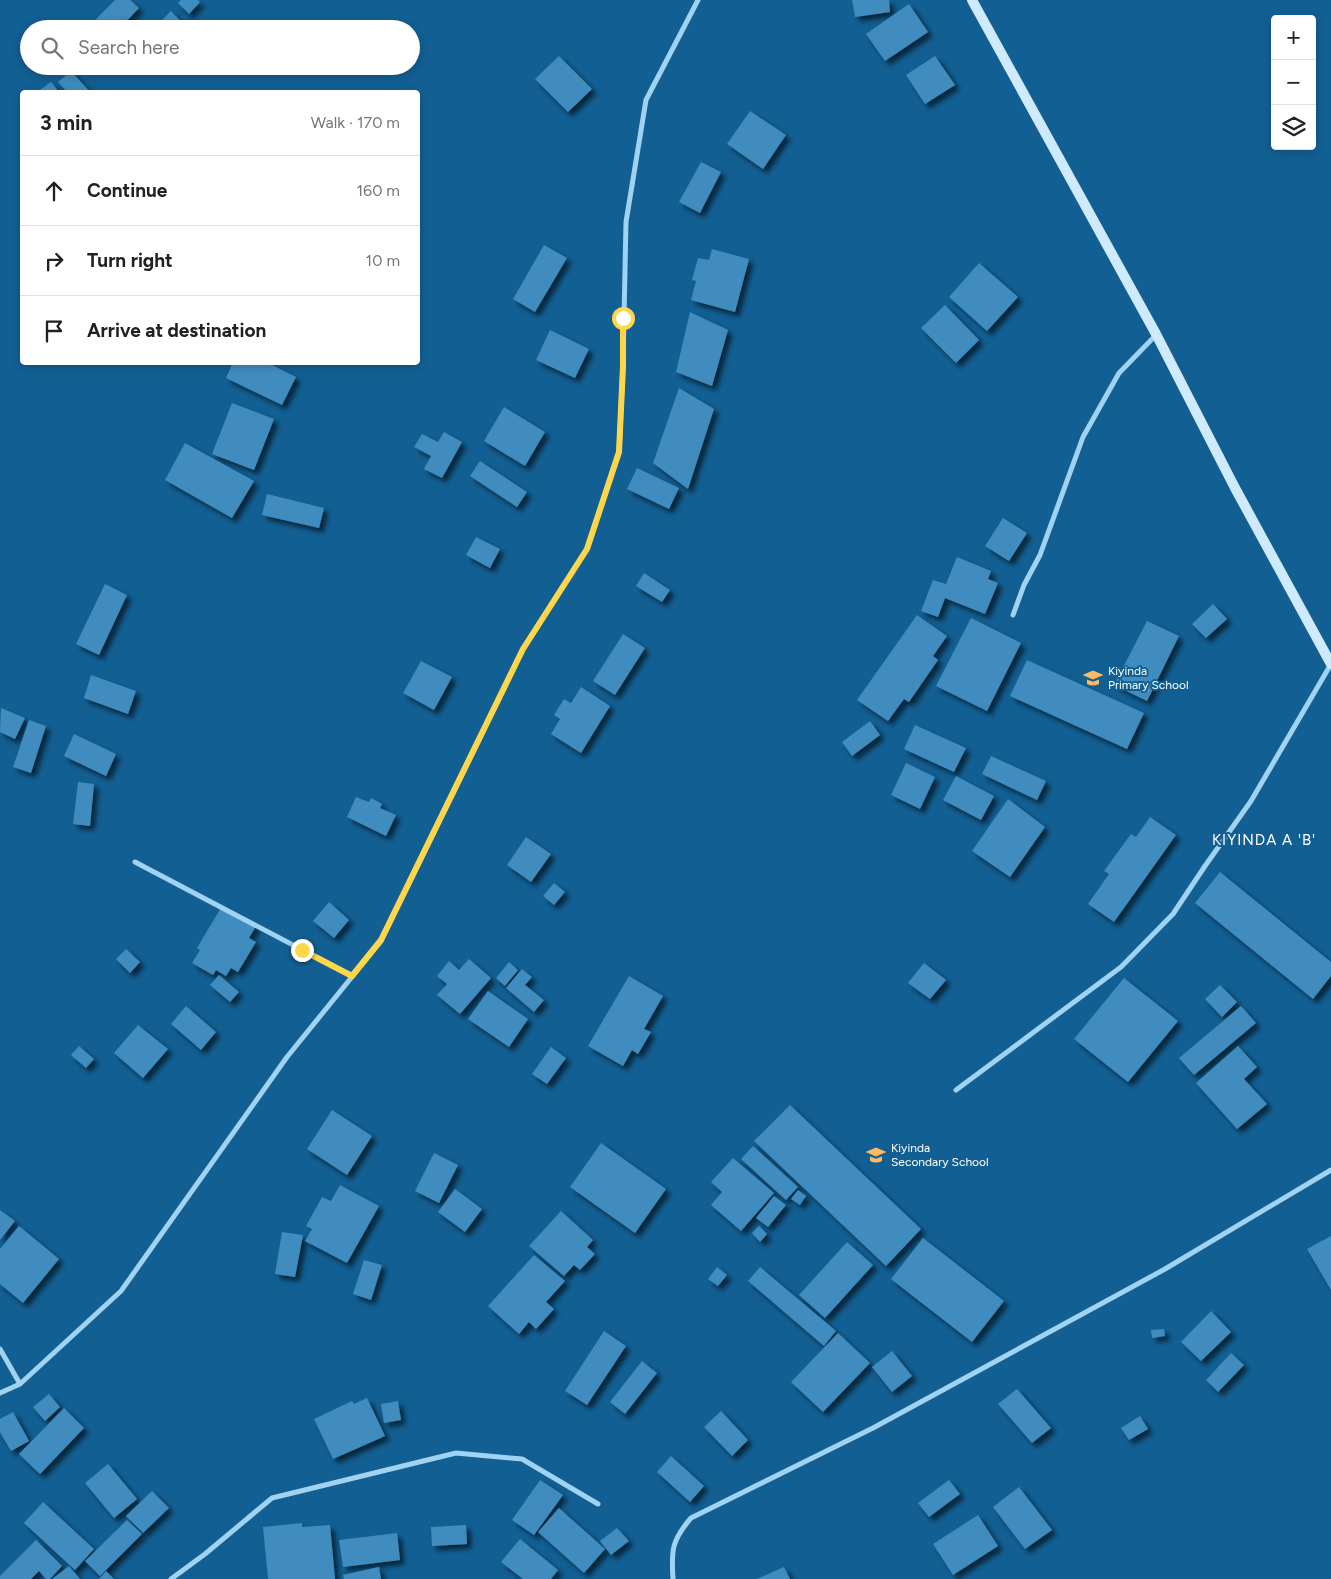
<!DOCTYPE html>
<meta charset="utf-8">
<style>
body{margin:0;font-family:Figtree,sans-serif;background:#f2f2f2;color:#202124}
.controls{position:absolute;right:15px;top:15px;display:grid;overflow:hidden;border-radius:5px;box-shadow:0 2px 8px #0003}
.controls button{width:45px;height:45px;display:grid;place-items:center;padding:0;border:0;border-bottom:1px solid #e0e0e0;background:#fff;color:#202124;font:25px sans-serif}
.stop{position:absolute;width:15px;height:15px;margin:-11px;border:4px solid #ffd54a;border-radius:50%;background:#fff}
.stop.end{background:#ffd54a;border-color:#fff;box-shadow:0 1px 5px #0008}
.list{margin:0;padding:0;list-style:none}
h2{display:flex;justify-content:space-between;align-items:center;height:65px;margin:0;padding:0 20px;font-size:21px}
h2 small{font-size:16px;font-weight:400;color:#757577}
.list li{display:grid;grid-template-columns:32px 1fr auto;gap:15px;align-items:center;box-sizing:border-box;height:70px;padding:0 20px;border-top:1px solid #e0e0e0}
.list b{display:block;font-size:19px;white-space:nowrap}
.list em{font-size:16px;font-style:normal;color:#757577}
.icon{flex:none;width:28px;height:28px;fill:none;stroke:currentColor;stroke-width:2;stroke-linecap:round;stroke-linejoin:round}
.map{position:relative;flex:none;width:1331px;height:1579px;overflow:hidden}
.search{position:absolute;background:#fff;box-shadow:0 2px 8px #0003;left:20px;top:20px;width:400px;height:55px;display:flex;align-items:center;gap:12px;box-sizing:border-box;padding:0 18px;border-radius:28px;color:#757577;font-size:19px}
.panel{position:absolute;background:#fff;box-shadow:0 2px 8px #0003;left:20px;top:90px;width:400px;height:275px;border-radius:5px}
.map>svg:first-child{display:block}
.building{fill:#3f8cbe;filter:url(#shadow)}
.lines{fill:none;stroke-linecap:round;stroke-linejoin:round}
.street{stroke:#a0d2f2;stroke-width:5}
.secondary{stroke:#cfeafc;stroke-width:10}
.route{stroke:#ffd54a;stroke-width:6}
.labels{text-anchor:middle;stroke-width:4;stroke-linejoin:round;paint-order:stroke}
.poi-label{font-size:12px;fill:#fff;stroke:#125f93;text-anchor:start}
.quarter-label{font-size:15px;letter-spacing:1px;fill:#fff;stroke:#125f93}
</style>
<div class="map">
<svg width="1331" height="1579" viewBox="0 0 1331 1579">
<defs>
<filter id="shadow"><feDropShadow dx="4.5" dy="4.5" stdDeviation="2.5" flood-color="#0009"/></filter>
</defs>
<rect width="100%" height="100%" fill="#125f93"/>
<path class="building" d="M 115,0 L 130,0 L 139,8 L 119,29 L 106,29 L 96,19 Z
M 181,0 L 198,0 L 200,2 L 189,14 L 178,3 Z
M 852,0 L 889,0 L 890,12 L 855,17 Z
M 909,4 L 928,32 L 885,61 L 866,34 Z
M 171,11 L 185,26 L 183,29 L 153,29 Z
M 559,56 L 592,89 L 568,112 L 535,79 Z
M 935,56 L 955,85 L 925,104 L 906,75 Z
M 71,71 L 90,92 L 67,92 L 58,82 Z
M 51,82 L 59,92 L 37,92 Z
M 750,111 L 786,135 L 763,169 L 727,144 Z
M 701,162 L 721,172 L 700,213 L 679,202 Z
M 544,245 L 567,258 L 535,312 L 513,299 Z
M 712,249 L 749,259 L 735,312 L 691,300 L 696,281 L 692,280 L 698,258 L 709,260 Z
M 979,263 L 1018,297 L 987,331 L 949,297 Z
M 945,305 L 979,340 L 956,363 L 921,328 Z
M 690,312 L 728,330 L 712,386 L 676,372 Z
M 550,330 L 589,349 L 575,378 L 536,360 Z
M 233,362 L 266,362 L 296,377 L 282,405 L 226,378 Z
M 679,388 L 714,409 L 688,489 L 653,463 Z
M 232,403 L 274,419 L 254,470 L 212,454 Z
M 504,407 L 545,432 L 525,466 L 484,441 Z
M 444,432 L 462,442 L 442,478 L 424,469 L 431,456 L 414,447 L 422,434 L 438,442 Z
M 185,443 L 254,481 L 232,518 L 165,480 Z
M 480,461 L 527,492 L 517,507 L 470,476 Z
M 637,468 L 679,488 L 669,509 L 627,489 Z
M 267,494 L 324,508 L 319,528 L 262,515 Z
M 1003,518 L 1027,533 L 1009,561 L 985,546 Z
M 476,537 L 500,549 L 490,568 L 466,555 Z
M 957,557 L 991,571 L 988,579 L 998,583 L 985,614 L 945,598 L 938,617 L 921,611 L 933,580 L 946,584 Z
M 644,573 L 670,590 L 662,602 L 636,586 Z
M 105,584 L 127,595 L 99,655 L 76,644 Z
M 1213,604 L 1227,619 L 1206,638 L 1192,624 Z
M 917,615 L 947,636 L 933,656 L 938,660 L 909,702 L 904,699 L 888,721 L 857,700 Z
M 971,618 L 1021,643 L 987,711 L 936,686 Z
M 1147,621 L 1179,636 L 1147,701 L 1114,685 Z
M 623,634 L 645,648 L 615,695 L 593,681 Z
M 1027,660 L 1144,713 L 1127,749 L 1010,696 Z
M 421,661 L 452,677 L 434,710 L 403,693 Z
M 91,675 L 136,691 L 128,714 L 84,698 Z
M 581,687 L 610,706 L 581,753 L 551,734 L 560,719 L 554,715 L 564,699 L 571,703 Z
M 1,708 L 25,718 L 15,739 L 0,732 Z
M 29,720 L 46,726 L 31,773 L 13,767 Z
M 870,721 L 880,735 L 852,756 L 842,742 Z
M 915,725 L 966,748 L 954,772 L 904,749 Z
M 74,734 L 116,754 L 106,776 L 64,756 Z
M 991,756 L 1046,781 L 1037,800 L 982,774 Z
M 906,763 L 935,777 L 920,809 L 891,795 Z
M 956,776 L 994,796 L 981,820 L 943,800 Z
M 78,782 L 94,784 L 90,826 L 73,824 Z
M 356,797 L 369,802 L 371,798 L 382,804 L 380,808 L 396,815 L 386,836 L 347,817 Z
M 1008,799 L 1045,827 L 1010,877 L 972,851 Z
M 1150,817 L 1176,835 L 1114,922 L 1088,904 L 1109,874 L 1104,871 L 1131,834 L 1136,837 Z
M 526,837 L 551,854 L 531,882 L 507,865 Z
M 1220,872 L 1331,962 L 1331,976 L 1313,999 L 1195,903 Z
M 554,883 L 565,892 L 554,905 L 543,896 Z
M 329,902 L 349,920 L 334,938 L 313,921 Z
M 222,906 L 256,926 L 249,938 L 256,942 L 238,972 L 231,968 L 226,976 L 216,970 L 213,975 L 192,963 L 200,950 L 197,948 Z
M 126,949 L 140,962 L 130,973 L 116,959 Z
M 469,959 L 491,978 L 460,1014 L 437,995 L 447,984 L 437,976 L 449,961 L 459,970 Z
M 509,962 L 518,970 L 505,986 L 496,978 Z
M 924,963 L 946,980 L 930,999 L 908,983 Z
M 522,969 L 532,977 L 525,985 L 544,1000 L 534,1012 L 506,988 Z
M 219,975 L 239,992 L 230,1002 L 210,985 Z
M 629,976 L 663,996 L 644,1029 L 651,1032 L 638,1054 L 632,1050 L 623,1066 L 588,1046 Z
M 1124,978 L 1178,1021 L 1128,1082 L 1074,1039 Z
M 1220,985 L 1237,1002 L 1222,1017 L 1205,999 Z
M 488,991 L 528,1019 L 509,1047 L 468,1019 Z
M 186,1006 L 216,1032 L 201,1050 L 171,1024 Z
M 1241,1006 L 1256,1023 L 1194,1075 L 1179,1058 Z
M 138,1025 L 168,1049 L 143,1078 L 114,1053 Z
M 79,1046 L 94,1059 L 86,1068 L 71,1055 Z
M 1238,1046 L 1257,1067 L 1244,1079 L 1267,1104 L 1237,1129 L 1196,1083 Z
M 551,1047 L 566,1058 L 547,1084 L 532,1074 Z
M 790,1105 L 921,1229 L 886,1266 L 754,1141 Z
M 332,1110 L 372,1136 L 347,1175 L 307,1149 Z
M 601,1143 L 666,1189 L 635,1233 L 570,1187 Z
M 753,1146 L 798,1187 L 786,1200 L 741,1159 Z
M 434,1153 L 458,1165 L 439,1203 L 415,1191 Z
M 733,1158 L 774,1193 L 741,1231 L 711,1205 L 722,1192 L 711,1182 Z
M 340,1185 L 379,1206 L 347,1263 L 305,1241 L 312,1229 L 306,1226 L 322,1197 L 331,1201 Z
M 455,1189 L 482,1209 L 465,1232 L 438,1212 Z
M 798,1190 L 806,1196 L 800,1205 L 791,1199 Z
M 774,1196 L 786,1205 L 768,1227 L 756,1218 Z
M 0,1210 L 15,1221 L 0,1240 Z
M 561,1211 L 593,1240 L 587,1247 L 595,1254 L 580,1270 L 574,1265 L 564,1276 L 529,1246 Z
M 19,1226 L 59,1259 L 23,1303 L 0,1284 L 0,1249 Z
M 759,1226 L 767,1234 L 760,1242 L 752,1233 Z
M 282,1232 L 303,1235 L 295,1277 L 275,1274 Z
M 1331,1236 L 1331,1290 L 1307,1249 Z
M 923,1238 L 1004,1301 L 972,1342 L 891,1279 Z
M 847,1242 L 873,1265 L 825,1318 L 799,1295 Z
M 534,1255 L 565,1281 L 546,1302 L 554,1309 L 536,1329 L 529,1322 L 519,1334 L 488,1306 Z
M 364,1260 L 382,1265 L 371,1300 L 353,1294 Z
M 717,1267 L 727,1275 L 718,1286 L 708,1279 Z
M 760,1267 L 836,1331 L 824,1346 L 748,1281 Z
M 1211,1311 L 1231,1332 L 1201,1361 L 1181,1342 Z
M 1164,1329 L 1165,1336 L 1152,1338 L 1151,1330 Z
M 604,1331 L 626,1346 L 587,1405 L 565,1391 Z
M 838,1333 L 870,1363 L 823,1412 L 791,1382 Z
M 892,1351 L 912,1376 L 892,1392 L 872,1367 Z
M 1231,1353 L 1244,1365 L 1218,1392 L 1206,1380 Z
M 642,1361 L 657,1373 L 625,1414 L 610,1402 Z
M 1017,1389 L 1051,1428 L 1032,1443 L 998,1404 Z
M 49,1394 L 60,1407 L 45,1421 L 33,1407 Z
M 367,1398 L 385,1436 L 333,1459 L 314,1419 L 352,1401 L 354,1404 Z
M 398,1401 L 401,1420 L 384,1423 L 381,1404 Z
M 64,1408 L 84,1428 L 40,1474 L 19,1454 Z
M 721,1411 L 748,1440 L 732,1456 L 704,1427 Z
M 13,1412 L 29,1441 L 11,1451 L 0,1432 L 0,1419 Z
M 1140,1416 L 1148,1429 L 1129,1440 L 1121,1428 Z
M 671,1456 L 704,1486 L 690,1502 L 657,1472 Z
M 108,1464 L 137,1499 L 114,1518 L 85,1483 Z
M 540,1480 L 563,1495 L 534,1535 L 512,1520 Z
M 949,1480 L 960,1494 L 929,1517 L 918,1503 Z
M 1019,1487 L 1052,1530 L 1025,1549 L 993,1507 Z
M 152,1491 L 169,1508 L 143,1533 L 126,1516 Z
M 43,1502 L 94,1549 L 75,1570 L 24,1523 Z
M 559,1508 L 605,1549 L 584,1573 L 538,1532 Z
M 978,1515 L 998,1546 L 953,1575 L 933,1544 Z
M 127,1520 L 142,1534 L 100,1576 L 85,1561 Z
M 302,1523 L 302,1527 L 330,1525 L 335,1579 L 268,1579 L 263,1527 Z
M 466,1525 L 467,1544 L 432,1546 L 431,1527 Z
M 617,1528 L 629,1541 L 611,1555 L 600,1541 Z
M 397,1533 L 400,1560 L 343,1567 L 339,1540 Z
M 520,1539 L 558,1570 L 551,1579 L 523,1579 L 501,1562 Z
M 36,1540 L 62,1566 L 50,1579 L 46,1579 L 39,1571 L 31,1579 L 0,1579 L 0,1576 Z
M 69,1566 L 80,1579 L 52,1579 Z
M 379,1567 L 381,1579 L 344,1579 L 343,1575 Z
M 784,1567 L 790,1579 L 757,1579 Z
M 106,1571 L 114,1579 L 99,1579 Z"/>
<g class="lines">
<path class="street" d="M 1013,615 L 1024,585 L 1040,555 L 1083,437 L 1119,373 L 1156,335
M 135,862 L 352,976
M 956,1090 L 1121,967 L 1173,914 L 1205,866 L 1251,801 L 1331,664
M 0,1349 L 20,1384
M 0,1393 L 20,1384 L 121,1291 L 287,1057 L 381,941 L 523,649 L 587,549 L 619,452 L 623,366 L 626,222 L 646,100 L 698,0
M 171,1579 L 205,1554 L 272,1498 L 456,1453 L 522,1459 L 598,1504
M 673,1579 C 671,1550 672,1540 691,1518 L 873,1428 L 1165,1269 L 1331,1170"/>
<path class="secondary" d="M 972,0 L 1156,334 L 1235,488 L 1331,664"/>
</g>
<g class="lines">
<path class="route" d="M 302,950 L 352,976 L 381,940 L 523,649 L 587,549 L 619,452 L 623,366 L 623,318"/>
</g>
<defs>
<g id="school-bare" transform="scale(1.5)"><path d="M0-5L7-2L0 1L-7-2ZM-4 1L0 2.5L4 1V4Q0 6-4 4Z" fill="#ffb962" stroke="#125f93" stroke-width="2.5" paint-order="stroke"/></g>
</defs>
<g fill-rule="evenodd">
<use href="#school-bare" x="1093" y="678"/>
<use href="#school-bare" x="876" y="1155"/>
</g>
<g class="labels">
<g class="poi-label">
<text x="1108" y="675">Kiyinda<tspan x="1108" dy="14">Primary School</tspan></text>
<text x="891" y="1152">Kiyinda<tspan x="891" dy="14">Secondary School</tspan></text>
</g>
<g class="quarter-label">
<text x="1264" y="845">KIYINDA A 'B'</text>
</g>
</g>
</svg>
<div class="controls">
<button>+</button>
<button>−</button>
<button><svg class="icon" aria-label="layers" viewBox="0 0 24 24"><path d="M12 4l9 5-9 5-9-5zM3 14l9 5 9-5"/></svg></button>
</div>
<div class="stop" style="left:623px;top:318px"></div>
<div class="stop end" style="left:302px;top:950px"></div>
<div class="search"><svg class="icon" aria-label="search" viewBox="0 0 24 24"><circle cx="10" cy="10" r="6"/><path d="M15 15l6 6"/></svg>Search here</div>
<section class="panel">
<h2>3 min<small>Walk · 170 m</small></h2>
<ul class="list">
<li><svg class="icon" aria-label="ahead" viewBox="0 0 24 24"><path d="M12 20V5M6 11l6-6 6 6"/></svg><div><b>Continue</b></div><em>160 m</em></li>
<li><svg class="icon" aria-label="right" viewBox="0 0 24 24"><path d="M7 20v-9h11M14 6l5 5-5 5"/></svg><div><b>Turn right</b></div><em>10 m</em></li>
<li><svg class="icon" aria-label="arrive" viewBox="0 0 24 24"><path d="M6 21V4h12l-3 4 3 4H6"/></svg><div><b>Arrive at destination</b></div></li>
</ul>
</section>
</div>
